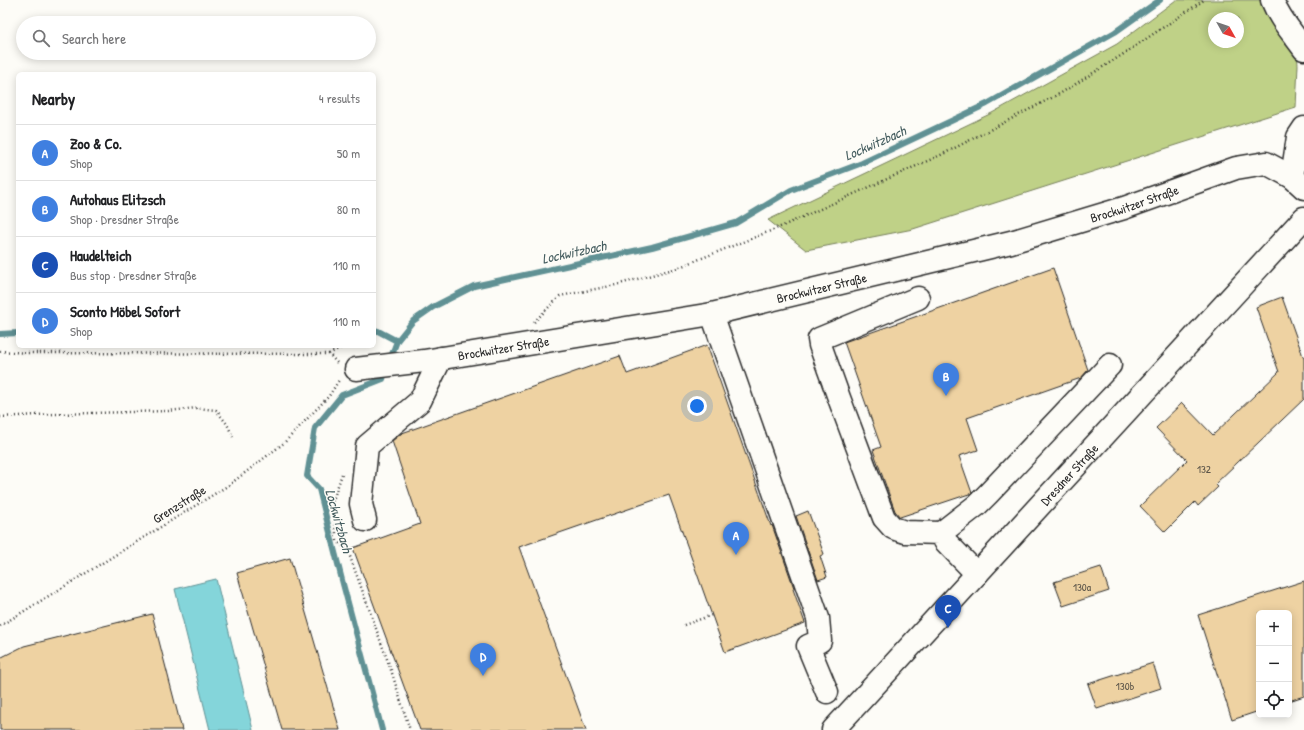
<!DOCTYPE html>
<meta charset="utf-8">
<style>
body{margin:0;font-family:"Patrick Hand",sans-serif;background:#f6f6f6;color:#202124}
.controls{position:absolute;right:12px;bottom:12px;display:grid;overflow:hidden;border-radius:6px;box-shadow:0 2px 10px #0003}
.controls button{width:36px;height:36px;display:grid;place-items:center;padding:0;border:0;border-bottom:1px solid #e0e0e0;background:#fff;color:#202124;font:20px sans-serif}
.compass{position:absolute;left:1208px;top:12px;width:36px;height:36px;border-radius:50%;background:#fff;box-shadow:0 2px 10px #0003;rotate:130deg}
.you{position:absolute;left:697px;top:406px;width:14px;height:14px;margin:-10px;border:3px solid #fff;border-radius:50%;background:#1a73e8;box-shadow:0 0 0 6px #1a73e833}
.badge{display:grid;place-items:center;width:26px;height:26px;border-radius:50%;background:#c8321e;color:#fff;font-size:13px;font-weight:700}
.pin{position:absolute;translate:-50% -33px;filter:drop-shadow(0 1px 2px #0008)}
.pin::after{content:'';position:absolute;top:21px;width:14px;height:12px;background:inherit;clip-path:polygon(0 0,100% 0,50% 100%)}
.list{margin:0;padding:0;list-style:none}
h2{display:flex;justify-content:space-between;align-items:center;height:52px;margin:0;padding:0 16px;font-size:17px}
h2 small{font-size:13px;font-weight:400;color:#757577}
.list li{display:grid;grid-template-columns:26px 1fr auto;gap:12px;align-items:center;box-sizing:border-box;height:56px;padding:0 16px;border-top:1px solid #e0e0e0}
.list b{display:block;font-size:15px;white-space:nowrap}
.list p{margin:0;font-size:13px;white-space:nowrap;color:#757577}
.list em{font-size:13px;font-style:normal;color:#757577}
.icon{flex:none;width:22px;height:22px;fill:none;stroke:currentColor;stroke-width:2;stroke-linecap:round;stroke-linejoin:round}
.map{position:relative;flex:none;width:1304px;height:730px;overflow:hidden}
.search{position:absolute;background:#fff;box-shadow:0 2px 10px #0003;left:16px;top:16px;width:360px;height:44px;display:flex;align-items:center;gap:10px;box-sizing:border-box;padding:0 14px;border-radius:22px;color:#757577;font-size:15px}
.panel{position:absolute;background:#fff;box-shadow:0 2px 10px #0003;left:16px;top:72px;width:360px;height:276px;border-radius:6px}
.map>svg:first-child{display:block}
.green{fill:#bfd187;stroke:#757e59;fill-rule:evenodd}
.water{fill:#84d5da;stroke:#609194}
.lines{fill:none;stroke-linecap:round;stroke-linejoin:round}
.stream{stroke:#609194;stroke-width:6}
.building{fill:#eed2a2;stroke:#2b2b2b}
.minor-casing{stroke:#2b2b2b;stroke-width:25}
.major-casing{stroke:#2b2b2b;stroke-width:25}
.path{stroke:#2b2b2b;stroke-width:2.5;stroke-dasharray:1 3;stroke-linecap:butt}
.minor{stroke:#fdfcf7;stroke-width:22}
.major{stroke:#fdfcf7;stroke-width:22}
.labels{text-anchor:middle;stroke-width:3;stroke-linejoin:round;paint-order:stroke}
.number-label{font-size:11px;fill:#5c5549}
.street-label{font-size:13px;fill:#2b2b2b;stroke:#fdfcf7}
.water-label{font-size:14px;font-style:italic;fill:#465e60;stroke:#fdfcf7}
</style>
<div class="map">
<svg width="1304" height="730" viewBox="0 0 1304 730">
<rect width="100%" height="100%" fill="#fdfcf7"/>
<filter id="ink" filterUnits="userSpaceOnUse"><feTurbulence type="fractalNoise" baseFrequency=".025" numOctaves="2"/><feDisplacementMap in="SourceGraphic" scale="8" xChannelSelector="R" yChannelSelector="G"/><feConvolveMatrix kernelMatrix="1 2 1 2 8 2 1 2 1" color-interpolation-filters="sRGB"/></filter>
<g filter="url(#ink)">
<path class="green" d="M 1176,0 L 1272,0 L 1296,37 L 1298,65 L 1296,107 L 913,229 L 806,250 L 768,220 L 992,113 L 1117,44 ZM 1214,18 L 1238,18 L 1238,42 L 1214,42 Z"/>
<path class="water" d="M 216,579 L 253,730 L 210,730 L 175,589 Z"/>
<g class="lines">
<path class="stream" d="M 374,330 L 378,331 L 397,341
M 0,334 L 18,333
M 389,362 L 397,341 L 413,321 L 433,307 L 474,286 L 652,247 L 736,223 L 791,190 L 862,163 L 987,104 L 1115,32 L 1160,0
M 382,730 L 343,584 L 319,489 L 307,476 L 315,428 L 342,395 L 383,379 L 386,370"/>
</g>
<path class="building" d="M 1053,268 L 1088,370 L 1081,378 L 967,418 L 978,450 L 959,456 L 972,493 L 900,517 L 895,511 L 873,450 L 881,447 L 844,342 Z
M 1282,297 L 1304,359 L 1304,399 L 1215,484 L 1218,487 L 1198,506 L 1195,502 L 1165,532 L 1140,506 L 1187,460 L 1156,428 L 1182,403 L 1213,435 L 1279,372 L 1256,307 Z
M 707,345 L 771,526 L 772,525 L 794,588 L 793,589 L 805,623 L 725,652 L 669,495 L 519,547 L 586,730 L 420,730 L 353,548 L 420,524 L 392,441 L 402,433 L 620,356 L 627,374 Z
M 808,511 L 824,554 L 820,556 L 827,577 L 818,580 L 796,516 Z
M 290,558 L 340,730 L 282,730 L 237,573 Z
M 1101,567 L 1109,591 L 1063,606 L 1054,582 Z
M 1304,581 L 1304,696 L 1289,701 L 1289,613 L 1259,613 L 1259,711 L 1232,720 L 1198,615 Z
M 152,614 L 182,730 L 0,730 L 0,658 L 24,646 Z
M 1153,663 L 1161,688 L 1097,709 L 1088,684 Z"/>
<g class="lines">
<g class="minor-casing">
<g id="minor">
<path d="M 1272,0 C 1280,20 1292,32 1304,49"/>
<path d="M 1292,177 L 1298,137 L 1304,128"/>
<path d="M 918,298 L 819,339 L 820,345 L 839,398 L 884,518 L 893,528 L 905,532 L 941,533 L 945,541 L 977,574"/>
<path d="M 712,314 L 818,618 L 820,641 L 808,646 L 827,692"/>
<path id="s1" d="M 356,369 L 424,361 L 712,314 L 1011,242 L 1124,208 L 1236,168 L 1266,163 L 1292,177 L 1304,188"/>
<path d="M 365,520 L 361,504 L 367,446 L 420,401 L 441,358"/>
<path d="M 941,533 L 977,505 L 988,494 L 1110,365"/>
</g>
</g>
<g class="major-casing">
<g id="major">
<path id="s2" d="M 833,730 C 991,560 1148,389 1304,218"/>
</g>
</g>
<path class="path" d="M 534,322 L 560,296 L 616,285 L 677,268 L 778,228 L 943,154 L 1007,121 L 1061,93 L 1122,55 L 1204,0
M 0,351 L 27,353 L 329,354 L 337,363
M 329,354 L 344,346
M 0,417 L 55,414 L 168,411 L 197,408 L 216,410 L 227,424 L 233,437
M 342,474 L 332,503 L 337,541 L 348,551
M 350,532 L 345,535 L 348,551 L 391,670 L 410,730
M 684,625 L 712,615
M 0,626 L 229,485 L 284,443 L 329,396 L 339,380"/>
<use href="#minor" class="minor"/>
<use href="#major" class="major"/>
</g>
</g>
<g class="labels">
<g class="number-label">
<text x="1204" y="473">132</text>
<text x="1082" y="591">130a</text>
<text x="1125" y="690">130b</text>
</g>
<g class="street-label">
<text dy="5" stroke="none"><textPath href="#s1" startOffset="797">Brockwitzer Straße</textPath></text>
<text dy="5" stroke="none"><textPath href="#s1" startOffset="473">Brockwitzer Straße</textPath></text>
<text dy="5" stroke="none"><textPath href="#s1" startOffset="149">Brockwitzer Straße</textPath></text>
<text dy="5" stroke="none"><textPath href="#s2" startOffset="348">Dresdner Straße</textPath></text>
<text transform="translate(179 504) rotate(-32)" y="5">Grenzstraße</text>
</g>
<g class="water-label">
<text transform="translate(875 143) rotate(-24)" y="5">Lockwitzbach</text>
<text transform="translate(574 252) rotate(-12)" y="5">Lockwitzbach</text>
<text transform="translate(339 521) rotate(74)" y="5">Lockwitzbach</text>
</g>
</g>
</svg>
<div class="controls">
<button>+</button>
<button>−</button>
<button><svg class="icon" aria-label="locate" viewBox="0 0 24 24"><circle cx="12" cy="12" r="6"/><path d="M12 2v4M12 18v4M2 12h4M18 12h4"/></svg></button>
</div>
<svg class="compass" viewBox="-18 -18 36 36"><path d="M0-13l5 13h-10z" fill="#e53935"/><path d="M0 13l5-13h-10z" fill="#757577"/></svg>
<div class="you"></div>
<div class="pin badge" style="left:736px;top:555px;background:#3f7fe0">A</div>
<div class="pin badge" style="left:946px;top:396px;background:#3f7fe0">B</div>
<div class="pin badge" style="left:948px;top:628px;background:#1a4fb4">C</div>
<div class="pin badge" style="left:483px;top:676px;background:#3f7fe0">D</div>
<div class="search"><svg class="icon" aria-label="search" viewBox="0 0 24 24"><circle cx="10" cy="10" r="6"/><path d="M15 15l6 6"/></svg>Search here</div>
<section class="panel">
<h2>Nearby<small>4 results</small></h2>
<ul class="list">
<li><span class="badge" style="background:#3f7fe0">A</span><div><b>Zoo &amp; Co.</b><p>Shop</p></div><em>50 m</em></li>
<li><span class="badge" style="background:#3f7fe0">B</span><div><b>Autohaus Elitzsch</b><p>Shop · Dresdner Straße</p></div><em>80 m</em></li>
<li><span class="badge" style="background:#1a4fb4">C</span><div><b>Haudelteich</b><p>Bus stop · Dresdner Straße</p></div><em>110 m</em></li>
<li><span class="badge" style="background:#3f7fe0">D</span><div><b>Sconto Möbel Sofort</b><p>Shop</p></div><em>110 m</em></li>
</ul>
</section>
</div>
